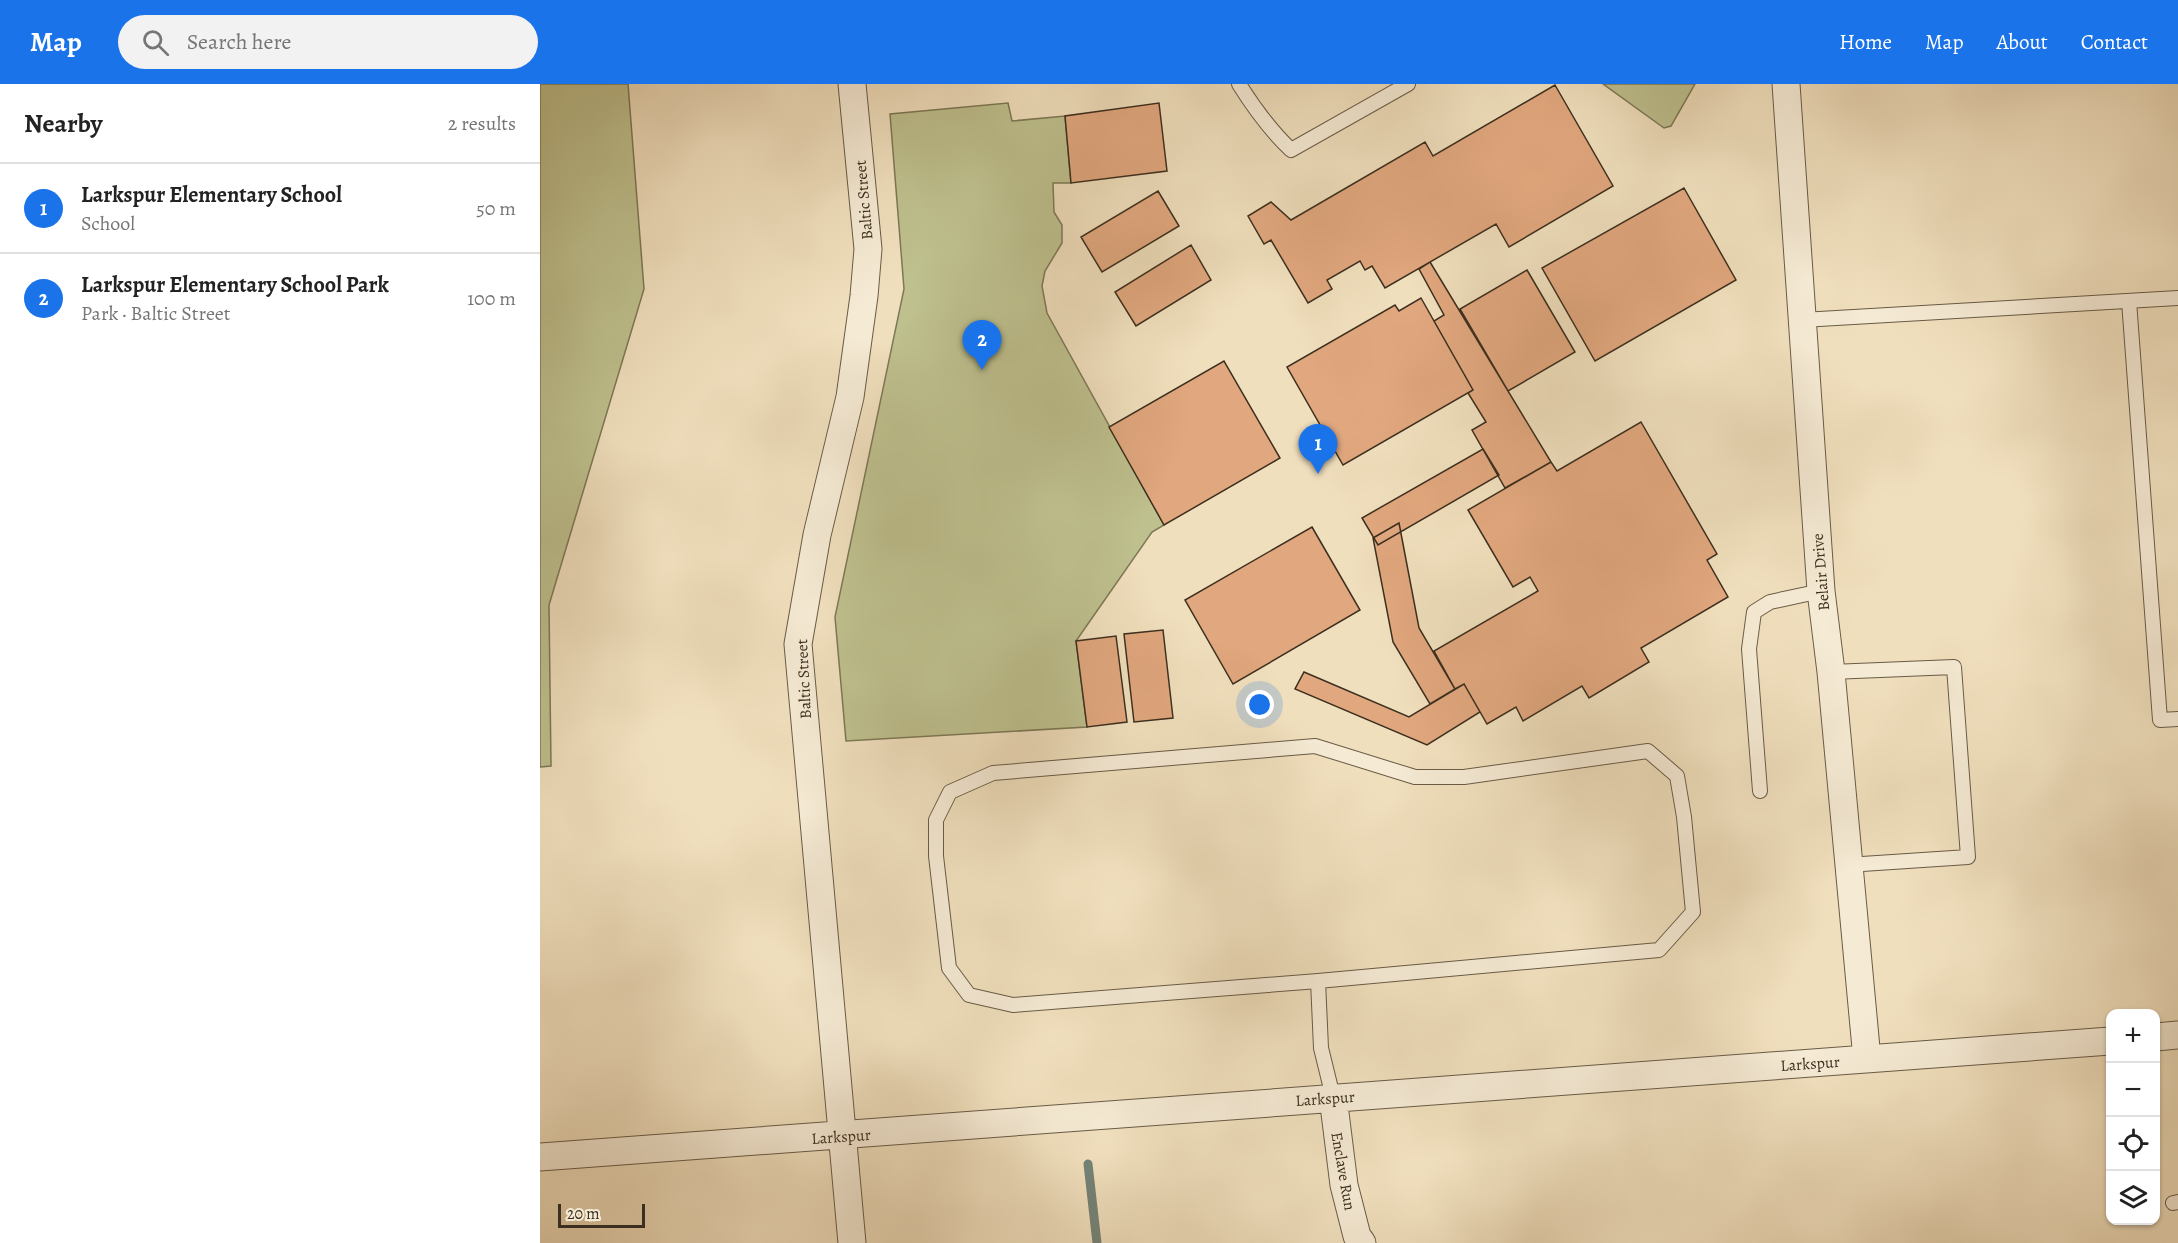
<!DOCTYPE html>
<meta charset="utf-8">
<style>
body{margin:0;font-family:Alegreya,serif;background:#f2f2f2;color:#222}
.controls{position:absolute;right:18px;bottom:18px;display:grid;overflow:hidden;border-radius:12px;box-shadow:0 2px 4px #0004}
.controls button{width:54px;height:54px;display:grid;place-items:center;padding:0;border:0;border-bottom:2px solid #e0e0e0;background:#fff;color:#222;font:30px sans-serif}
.scale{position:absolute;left:18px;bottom:15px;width:87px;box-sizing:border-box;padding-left:6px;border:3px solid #3c2f1f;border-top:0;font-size:16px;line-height:21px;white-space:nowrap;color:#3c2f1f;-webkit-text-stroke:4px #f5ead4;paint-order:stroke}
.you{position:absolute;left:720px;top:621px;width:21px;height:21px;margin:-15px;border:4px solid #fff;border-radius:50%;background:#1a73e8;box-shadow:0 0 0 9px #1a73e833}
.badge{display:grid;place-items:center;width:39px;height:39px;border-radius:50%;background:#1a73e8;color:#fff;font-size:20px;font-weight:700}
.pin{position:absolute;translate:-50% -50px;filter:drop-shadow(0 2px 3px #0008)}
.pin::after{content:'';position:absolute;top:32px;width:21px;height:18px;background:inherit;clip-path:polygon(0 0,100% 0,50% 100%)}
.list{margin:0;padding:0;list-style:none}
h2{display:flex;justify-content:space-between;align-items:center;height:78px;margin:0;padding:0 24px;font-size:26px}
h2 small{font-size:20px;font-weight:400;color:#767676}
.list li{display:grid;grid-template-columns:39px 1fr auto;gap:18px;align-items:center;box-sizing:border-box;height:90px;padding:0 24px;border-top:2px solid #e0e0e0}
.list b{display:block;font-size:22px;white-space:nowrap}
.list p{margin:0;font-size:20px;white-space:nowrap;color:#767676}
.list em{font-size:20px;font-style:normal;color:#767676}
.icon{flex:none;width:33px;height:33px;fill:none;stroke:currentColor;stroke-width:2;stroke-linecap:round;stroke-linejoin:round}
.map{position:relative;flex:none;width:1638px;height:1159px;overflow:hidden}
header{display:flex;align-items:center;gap:36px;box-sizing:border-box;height:84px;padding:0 30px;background:#1a73e8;color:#fff}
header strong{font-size:28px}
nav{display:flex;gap:33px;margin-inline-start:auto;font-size:21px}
.search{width:420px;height:54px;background:#f2f2f2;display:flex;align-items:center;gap:15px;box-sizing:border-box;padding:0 21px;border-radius:33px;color:#767676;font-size:22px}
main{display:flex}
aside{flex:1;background:#fff}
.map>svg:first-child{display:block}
.green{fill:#bec08e;stroke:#7d7856;stroke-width:1.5}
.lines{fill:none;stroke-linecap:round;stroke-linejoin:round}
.stream{stroke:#748478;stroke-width:9}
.building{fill:#e1a77e;stroke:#3c2f1f;stroke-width:1.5}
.lane-casing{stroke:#695b46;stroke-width:16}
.street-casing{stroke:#695b46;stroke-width:29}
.lane{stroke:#f5ead4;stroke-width:14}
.street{stroke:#f5ead4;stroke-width:27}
.labels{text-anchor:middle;stroke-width:4.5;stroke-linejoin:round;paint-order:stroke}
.street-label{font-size:16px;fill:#3c2f1f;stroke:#f5ead4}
</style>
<header>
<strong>Map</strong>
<div class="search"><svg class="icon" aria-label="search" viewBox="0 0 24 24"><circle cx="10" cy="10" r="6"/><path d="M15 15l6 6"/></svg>Search here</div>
<nav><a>Home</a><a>Map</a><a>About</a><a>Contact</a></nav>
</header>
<main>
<aside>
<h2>Nearby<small>2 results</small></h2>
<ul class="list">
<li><span class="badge">1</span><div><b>Larkspur Elementary School</b><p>School</p></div><em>50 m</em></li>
<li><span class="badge">2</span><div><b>Larkspur Elementary School Park</b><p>Park · Baltic Street</p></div><em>100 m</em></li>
</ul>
</aside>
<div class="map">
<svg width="1638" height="1159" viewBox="0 0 1638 1159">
<rect width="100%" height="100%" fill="#f0dfbd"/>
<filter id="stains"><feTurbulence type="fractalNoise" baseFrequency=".00333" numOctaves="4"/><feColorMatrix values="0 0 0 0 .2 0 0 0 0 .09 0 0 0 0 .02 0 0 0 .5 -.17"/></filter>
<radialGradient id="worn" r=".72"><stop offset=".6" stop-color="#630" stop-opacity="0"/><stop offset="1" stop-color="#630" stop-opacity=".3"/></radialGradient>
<path class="green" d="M 0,0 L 88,0 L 104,205 L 9,521 L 11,682 L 0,683 Z
M 1063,0 L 1155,0 L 1131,42 L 1124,44 Z
M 468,19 L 472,37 L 525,32 L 531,99 L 513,99 L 514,128 L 522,141 L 522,159 L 505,187 L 502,202 L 507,229 L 624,441 L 612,448 L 536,557 L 547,643 L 306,657 L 295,533 L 364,205 L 350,30 Z"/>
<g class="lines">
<path class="stream" d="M 548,1080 L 557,1159"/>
</g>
<path class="building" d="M 1015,1 L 1073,102 L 969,163 L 956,140 L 845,204 L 832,182 L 825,186 L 820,177 L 787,196 L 792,205 L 768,219 L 731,156 L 724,160 L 708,132 L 731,118 L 751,136 L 885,58 L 893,72 Z
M 619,19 L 627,87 L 531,99 L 525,32 Z
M 1144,104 L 1196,196 L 1055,277 L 1002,184 Z
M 618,107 L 639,142 L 562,188 L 541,153 Z
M 651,161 L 671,196 L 596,242 L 575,208 Z
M 890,178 L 1011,378 L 965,404 L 932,346 L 946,338 L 928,309 L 933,306 L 894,237 L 904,231 L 879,185 Z
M 987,186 L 1035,268 L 968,307 L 920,225 Z
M 881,214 L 933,306 L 803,381 L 747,283 L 855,221 L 859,227 Z
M 684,277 L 740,374 L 624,441 L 569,343 Z
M 1101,338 L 1177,470 L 1167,476 L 1188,513 L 1101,564 L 1109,578 L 1049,614 L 1042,602 L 983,637 L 976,623 L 947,640 L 924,600 L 915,605 L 894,567 L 998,507 L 990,493 L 973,503 L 928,426 L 1011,378 L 1017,387 Z
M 943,365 L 959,391 L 838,461 L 822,434 Z
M 859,439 L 879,544 L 915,605 L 890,620 L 853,558 L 833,454 Z
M 772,443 L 820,526 L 693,600 L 645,516 Z
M 623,546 L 633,634 L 594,638 L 584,550 Z
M 576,552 L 587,638 L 547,643 L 536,557 Z
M 764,588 L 869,633 L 924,600 L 940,628 L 887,661 L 755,605 Z"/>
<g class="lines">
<g class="lane-casing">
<path id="lane" d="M 699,0 C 714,24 730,46 751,66 L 868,0
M 1589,217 L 1620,636 L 1638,635
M 1262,236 L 1638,214
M 1291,588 L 1414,583 L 1428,773 L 1307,781
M 775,662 L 875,693 L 924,693 L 1108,667 L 1137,692 L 1144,733 L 1153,828 L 1119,866 L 778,897 L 473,921 L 429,911 L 409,884 L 396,772 L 396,736 L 410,708 L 453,689 Z
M 1220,707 L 1209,565 L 1214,528 L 1230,518 L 1281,507
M 778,897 L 781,964 L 793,1013
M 1633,1119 L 1638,1118"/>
</g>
<g class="street-casing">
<path id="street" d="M 312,0 L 328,165 L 324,212 L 310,313 L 277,451 L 258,560 L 312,1159
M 1246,0 L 1281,507 L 1291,588 L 1327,975
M 1616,953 L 1638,951
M 793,1013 L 804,1101 L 817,1152 L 822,1159
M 0,1073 L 1570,957"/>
</g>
<use href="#lane" class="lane"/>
<use href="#street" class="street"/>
</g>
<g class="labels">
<g class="street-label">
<text transform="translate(323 116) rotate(-95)" y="6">Baltic Street</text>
<text transform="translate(1280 488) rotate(-95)" y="6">Belair Drive</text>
<text transform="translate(263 595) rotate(-93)" y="6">Baltic Street</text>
<text transform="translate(1270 979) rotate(-4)" y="6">Larkspur</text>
<text transform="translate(785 1014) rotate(-4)" y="6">Larkspur</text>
<text transform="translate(301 1052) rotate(-4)" y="6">Larkspur</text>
<text transform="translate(804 1087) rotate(80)" y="6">Enclave Run</text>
</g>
</g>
<rect width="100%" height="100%" filter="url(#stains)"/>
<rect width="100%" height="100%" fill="url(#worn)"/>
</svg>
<div class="controls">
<button>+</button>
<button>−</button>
<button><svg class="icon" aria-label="locate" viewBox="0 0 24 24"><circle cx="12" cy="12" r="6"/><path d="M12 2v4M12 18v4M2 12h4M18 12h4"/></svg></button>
<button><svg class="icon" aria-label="layers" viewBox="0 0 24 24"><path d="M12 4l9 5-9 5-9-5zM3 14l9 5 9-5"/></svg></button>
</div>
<div class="scale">20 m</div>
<div class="you"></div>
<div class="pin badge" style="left:778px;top:390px">1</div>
<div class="pin badge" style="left:442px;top:286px">2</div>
</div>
</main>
